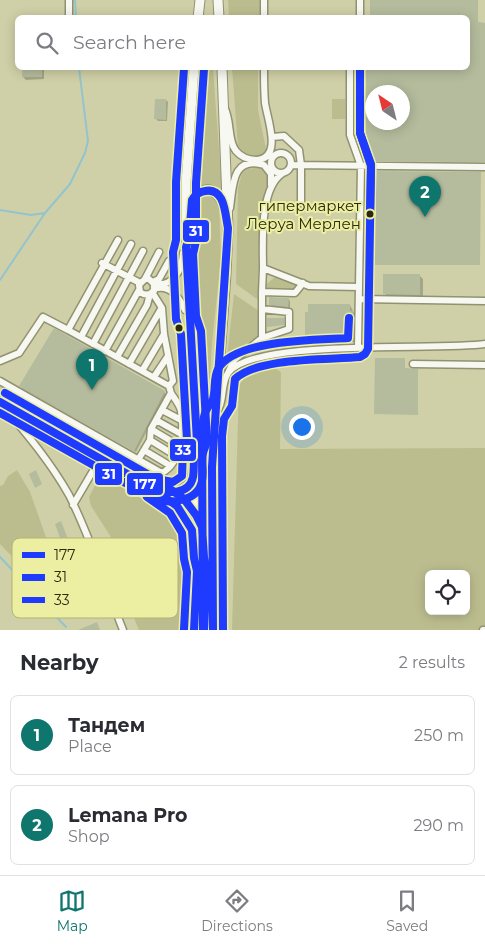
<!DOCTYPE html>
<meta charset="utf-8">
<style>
body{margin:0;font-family:Montserrat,sans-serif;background:#f7f7f7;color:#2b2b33}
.controls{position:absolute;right:15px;bottom:15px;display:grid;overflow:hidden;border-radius:8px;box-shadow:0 2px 12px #0003}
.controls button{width:45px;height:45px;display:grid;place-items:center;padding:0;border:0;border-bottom:1px solid #e1e1e2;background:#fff;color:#2b2b33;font:25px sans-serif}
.compass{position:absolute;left:365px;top:85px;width:45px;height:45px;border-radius:50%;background:#fff;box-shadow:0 2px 12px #0003;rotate:325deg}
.you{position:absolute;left:301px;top:426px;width:18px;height:18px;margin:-12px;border:4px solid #fff;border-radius:50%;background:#1a73e8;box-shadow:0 0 0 8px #1a73e833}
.badge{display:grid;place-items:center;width:32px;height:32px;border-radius:50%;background:#0f766e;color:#fff;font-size:16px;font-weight:700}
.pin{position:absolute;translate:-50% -41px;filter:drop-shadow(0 1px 2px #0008)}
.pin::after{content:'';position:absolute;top:26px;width:18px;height:15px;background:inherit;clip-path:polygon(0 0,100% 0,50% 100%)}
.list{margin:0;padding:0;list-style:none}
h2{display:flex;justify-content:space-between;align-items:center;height:65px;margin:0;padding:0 20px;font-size:21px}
h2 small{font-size:16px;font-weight:400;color:#7c7c81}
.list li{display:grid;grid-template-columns:32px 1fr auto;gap:15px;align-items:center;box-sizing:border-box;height:80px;margin:0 10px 10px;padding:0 10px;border:1px solid #e1e1e2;border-radius:8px}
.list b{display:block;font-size:19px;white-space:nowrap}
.list p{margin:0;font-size:16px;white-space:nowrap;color:#7c7c81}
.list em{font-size:16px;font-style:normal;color:#7c7c81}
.icon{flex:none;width:28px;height:28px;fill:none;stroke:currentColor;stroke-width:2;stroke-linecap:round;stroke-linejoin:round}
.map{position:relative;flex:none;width:485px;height:630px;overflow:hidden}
.search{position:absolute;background:#fff;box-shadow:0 2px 12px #0003;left:15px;right:15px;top:15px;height:55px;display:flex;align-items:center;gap:12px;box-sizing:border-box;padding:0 18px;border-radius:8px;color:#7c7c81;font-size:19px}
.sheet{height:245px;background:#fff}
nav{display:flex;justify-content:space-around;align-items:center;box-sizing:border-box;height:70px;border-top:1px solid #e1e1e2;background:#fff;font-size:14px;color:#7c7c81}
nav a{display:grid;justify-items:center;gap:2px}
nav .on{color:#0f766e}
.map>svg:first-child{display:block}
.green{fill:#bcbd8f;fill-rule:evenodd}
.shadow{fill:#0003;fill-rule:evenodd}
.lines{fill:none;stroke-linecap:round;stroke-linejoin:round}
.stream{stroke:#93c4ce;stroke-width:2}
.building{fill:#b5bc9d;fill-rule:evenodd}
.minor-casing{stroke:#919271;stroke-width:9}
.major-casing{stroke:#919271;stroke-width:11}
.minor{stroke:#f8f8f2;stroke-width:6}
.major{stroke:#f8f8f2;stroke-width:9}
.bus-1-casing{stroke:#eceea2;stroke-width:11}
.bus-2-casing{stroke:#eceea2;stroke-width:11}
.bus-3-casing{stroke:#eceea2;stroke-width:11}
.bus-1{stroke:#1f3bff;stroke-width:8}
.bus-2{stroke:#1f3bff;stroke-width:8}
.bus-3{stroke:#1f3bff;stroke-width:8}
.bus-dot{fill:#2a2a0b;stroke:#eceea2;stroke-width:2}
.labels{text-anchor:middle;stroke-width:4;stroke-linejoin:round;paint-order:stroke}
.bus-label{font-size:15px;fill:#2a2a0b;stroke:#eceea2;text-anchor:end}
.key{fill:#eceea2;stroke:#b2b375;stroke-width:1}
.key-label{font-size:14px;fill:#2a2a0b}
.line-badge{stroke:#eceea2;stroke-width:2}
.badge-label{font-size:14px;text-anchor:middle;font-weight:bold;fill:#fff}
</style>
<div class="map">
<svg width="485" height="630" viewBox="0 0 485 630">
<rect width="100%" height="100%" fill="#cfd0a7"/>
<path class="green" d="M 228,0 L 260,0 L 259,17 L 229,17 Z
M 200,68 L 213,68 L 222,191 C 210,185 201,184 192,193 Z
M 232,68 L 258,68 L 258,110 L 266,149 L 262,157 C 252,158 244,155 238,147 Z
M 332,99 L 345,99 L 345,119 L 332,119 Z
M 255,168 C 261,168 266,168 269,174 C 272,181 266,193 264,200 C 258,226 259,254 258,280 L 268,283 L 276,276 L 299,283 L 294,291 L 283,288 L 263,288 L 260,301 L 236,284 L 238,188 L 242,173 L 247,169 Z
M 211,193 L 216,198 L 219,204 L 221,258 L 212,343 L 207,425 L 195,260 L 195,216 L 196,201 L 200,196 Z
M 234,294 L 259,311 L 261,331 L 258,336 L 227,357 Z
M 271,366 L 281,372 L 280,449 L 485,448 L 485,630 L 232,630 L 239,385 L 250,371 ZM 429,574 L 466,574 L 466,611 L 429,611 Z
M 17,470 L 30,492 L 58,571 L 56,581 L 50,591 C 41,588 39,582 32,575 C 21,565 10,555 0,544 L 0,486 L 3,485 L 8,476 Z
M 100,476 L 129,488 L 158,504 L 181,525 L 187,540 L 182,630 L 139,630 L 127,601 L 124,586 L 125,569 L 116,545 L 91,506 L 89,497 Z"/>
<path class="shadow" d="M 371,0 L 478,0 L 478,24 L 485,24 L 485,162 L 371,160 L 366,143 L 363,119 L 363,68 L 468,68 L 468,18 L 371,18 ZM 372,92 L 402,92 L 402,122 L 372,122 Z
M 23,68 L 44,68 L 44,79 L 26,80 L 23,77 Z
M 166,100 L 168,102 L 167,121 L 158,121 L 156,119 Z
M 420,276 L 423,279 L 423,297 L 388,297 L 385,294 Z
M 288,299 L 290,301 L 290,308 L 272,306 L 270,304 Z
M 350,305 L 355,315 L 355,342 L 309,342 L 306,339 Z
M 22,388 L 164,392 L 166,394 L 136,452 Z"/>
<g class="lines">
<path class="stream" d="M 75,0 L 76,18
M 0,210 L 31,215 L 45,213
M 0,280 L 45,213 L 70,184 L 85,153 L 88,141 L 79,68
M 0,557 L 66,627"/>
</g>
<path class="building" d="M 370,0 L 478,0 L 478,22 L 485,23 L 485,162 L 370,161 L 364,143 L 362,119 L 362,68 L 468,68 L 468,18 L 370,18 ZM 372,92 L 402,92 L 402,122 L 372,122 Z
M 22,68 L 42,68 L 42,77 L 22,77 Z
M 155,99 L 166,99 L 166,120 L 154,119 Z
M 370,171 L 481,172 L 480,265 L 370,265 Z
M 383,274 L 420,274 L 420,295 L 383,294 Z
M 269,297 L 289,298 L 288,307 L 269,305 Z
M 308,304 L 350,304 L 350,311 L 353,311 L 353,340 L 305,340 L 305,312 L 308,312 Z
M 267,318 L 284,318 L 284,325 L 267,327 Z
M 54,328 L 165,391 L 134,451 L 19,386 Z
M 375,358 L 405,358 L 405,368 L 418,369 L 418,415 L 374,414 Z
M 36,470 L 42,484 L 35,488 L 29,474 Z
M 61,521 L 75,557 L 68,560 L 55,524 Z
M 97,622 L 100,630 L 78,630 Z"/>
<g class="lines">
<g class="minor-casing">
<path id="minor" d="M 69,0 L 69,18
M 264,18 L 264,0
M 360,18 L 360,0
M 350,68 L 350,135 L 361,166 L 358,347
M 224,107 C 232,121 227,140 236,151 C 241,157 249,160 257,160 C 283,158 267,118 265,103 C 264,91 264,79 264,68
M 272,137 L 284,136 L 299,150 L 301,165 L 301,203
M271 163a10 10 0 1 1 20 0a10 10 0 1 1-20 0Z
M 291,165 L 485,167
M 283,173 C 259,188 263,243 263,268 L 309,286 L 359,287
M 230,208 C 233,186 232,155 264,165 L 271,174 L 271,185
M 118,240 L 68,330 L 169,386 L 171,393 L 151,429 L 150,440 L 138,460
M 102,263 L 140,283
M 145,279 L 149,279 L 154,284 L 154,291 C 150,295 145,296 140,292 L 139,285 L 145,279 L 159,252
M 153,282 L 159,279 L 169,261
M 154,284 C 174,287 182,270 183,253
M 158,288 C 172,286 180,299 185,310
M 152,292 L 162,308 L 164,334 L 173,381 L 169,386
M 262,292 L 263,268
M 359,299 L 485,301
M 81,337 L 131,244
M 262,338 L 262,292 L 295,293 L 303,283
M 93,344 L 143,251
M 105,351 L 139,290
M 117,357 L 147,305 L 150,294
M 0,361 L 19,353 L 43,317 L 68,330
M 129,364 L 161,309
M 413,364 L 485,365
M 142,371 L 164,334
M 229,371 L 234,360 L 262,338 L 289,329 L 289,312 L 262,309
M 154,377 L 168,356
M 0,381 L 162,473 C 182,462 184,431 181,411 C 180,405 174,398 171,393
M 3,406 C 27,434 51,463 69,495 C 91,538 105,585 123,630
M 162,410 L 181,420
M 217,412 C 225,400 220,385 228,373 C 253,338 439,351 485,344
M 156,420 L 181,434
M 151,429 L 181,447
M 150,440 L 176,456
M 144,450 L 169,465
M 73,505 L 100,459
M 483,630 L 485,630"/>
</g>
<g class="major-casing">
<path id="major" d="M 218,0 L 219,18
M 198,18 L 200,0
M 191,210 C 192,184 219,183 224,208
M 0,402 L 152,488 C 171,501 190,514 193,538
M 159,491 C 172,495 184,492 192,480 L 193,471
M 194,630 L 197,538 L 197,442 L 186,226 L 186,183 L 194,68
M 213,630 L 212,467 L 226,274 L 228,228 L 222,68"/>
</g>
<use href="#minor" class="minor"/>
<use href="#major" class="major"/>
<g class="bus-1-casing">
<path id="bus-1" d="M 0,402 L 152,488 L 177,506 L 192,530 L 194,558 L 197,571 L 194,630
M 197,442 L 186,247 L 189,238 L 192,200 C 195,195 199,192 205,191 C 225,187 225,214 228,228 L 212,467 L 213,630
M 153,489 C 167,493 189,496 193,477 C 195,465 192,454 197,442"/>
</g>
<g class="bus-2-casing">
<path id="bus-2" d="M 0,413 L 154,499 C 170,504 198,502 202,481 C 204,472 201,462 203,453 C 204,449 206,446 207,441 L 201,331 L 196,316 L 193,254 L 196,241 L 196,183 L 204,69
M 147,497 L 170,513 L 182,533 L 184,559 L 187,572 L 184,629
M 223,630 L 222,436 L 224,419 L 232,406 L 235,379 C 258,357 329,360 360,357 L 365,354 L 368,349 L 371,166 L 360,133 L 360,68"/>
</g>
<g class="bus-3-casing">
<path id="bus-3" d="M 360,68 L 360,133 L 371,164 L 370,215
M 5,393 L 156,479 L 173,482 L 182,476 L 183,449 L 187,440 L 181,334 L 176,319 L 173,252 L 176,240 L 176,182 L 184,68
M 159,481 L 184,499 L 196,515 L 202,527 L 204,557 L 207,571 L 204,630
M 203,630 L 202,435 C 203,427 202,416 207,409 C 208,406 212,403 213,399 C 216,389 213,379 218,369 C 235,339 318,340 348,338 L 349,318"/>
</g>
<use href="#bus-1" class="bus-1"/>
<use href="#bus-2" class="bus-2"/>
<use href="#bus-3" class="bus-3"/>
</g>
<g class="bus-dot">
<circle cx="370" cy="214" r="4.5"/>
<circle cx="179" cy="328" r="4.5"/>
</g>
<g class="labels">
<g class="bus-label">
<text x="361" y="211">гипермаркет<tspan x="361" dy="18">Леруа Мерлен</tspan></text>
</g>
</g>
<rect x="12" y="538" width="166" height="80" rx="8" class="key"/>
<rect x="22" y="552" width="23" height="6" fill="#1f3bff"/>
<rect x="22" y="574" width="23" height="7" fill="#1f3bff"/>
<rect x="22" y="597" width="23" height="6" fill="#1f3bff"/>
<g class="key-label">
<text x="54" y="560">177</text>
<text x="54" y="582">31</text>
<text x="54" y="605">33</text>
</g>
<g class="line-badge">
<rect x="182" y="219" width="28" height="24" rx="5" fill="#1f3bff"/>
<rect x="169" y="438" width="28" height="24" rx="5" fill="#1f3bff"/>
<rect x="94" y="462" width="29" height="24" rx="5" fill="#1f3bff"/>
<rect x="126" y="472" width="38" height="24" rx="5" fill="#1f3bff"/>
</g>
<g class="badge-label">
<text x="196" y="236">31</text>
<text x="183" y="455">33</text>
<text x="109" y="479">31</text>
<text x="145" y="489">177</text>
</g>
</svg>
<div class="controls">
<button><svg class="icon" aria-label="locate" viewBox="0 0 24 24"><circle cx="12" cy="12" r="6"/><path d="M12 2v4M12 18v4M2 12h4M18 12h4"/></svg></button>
</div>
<svg class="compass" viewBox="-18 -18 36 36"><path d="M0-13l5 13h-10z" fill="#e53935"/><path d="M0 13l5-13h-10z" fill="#7c7c81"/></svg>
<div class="you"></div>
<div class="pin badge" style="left:92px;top:390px">1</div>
<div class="pin badge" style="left:425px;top:217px">2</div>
<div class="search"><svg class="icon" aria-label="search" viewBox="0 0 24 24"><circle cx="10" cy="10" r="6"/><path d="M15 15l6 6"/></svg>Search here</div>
</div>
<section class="sheet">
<h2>Nearby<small>2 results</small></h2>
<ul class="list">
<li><span class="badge">1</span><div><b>Тандем</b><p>Place</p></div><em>250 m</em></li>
<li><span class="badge">2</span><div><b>Lemana Pro</b><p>Shop</p></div><em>290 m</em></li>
</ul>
</section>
<nav>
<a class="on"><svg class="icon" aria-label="map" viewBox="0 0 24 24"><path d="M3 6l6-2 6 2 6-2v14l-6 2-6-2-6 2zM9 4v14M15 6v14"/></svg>Map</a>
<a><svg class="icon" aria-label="directions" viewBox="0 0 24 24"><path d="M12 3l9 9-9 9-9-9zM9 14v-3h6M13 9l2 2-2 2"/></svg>Directions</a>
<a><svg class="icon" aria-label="saved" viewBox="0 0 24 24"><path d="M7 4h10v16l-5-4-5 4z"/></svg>Saved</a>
</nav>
